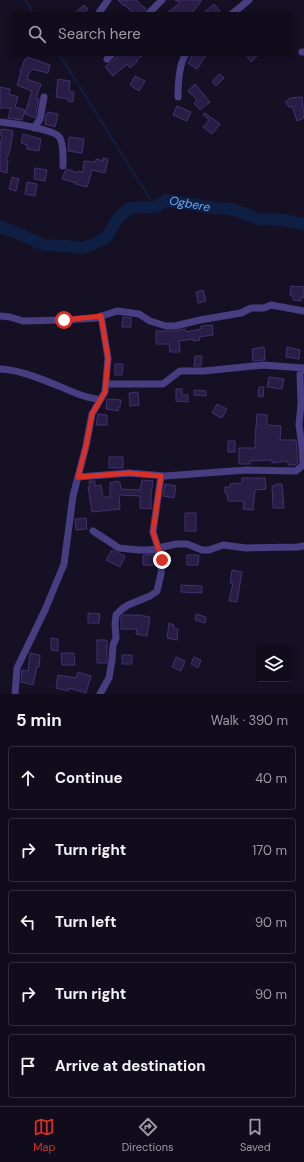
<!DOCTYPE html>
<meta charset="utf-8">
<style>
body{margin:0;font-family:"DM Sans",sans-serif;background:#1e1a28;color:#f1f3f6}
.controls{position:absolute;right:12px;bottom:12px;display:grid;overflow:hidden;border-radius:4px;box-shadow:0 2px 6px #0003}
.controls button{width:36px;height:36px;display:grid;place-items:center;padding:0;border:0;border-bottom:1px solid #302c3a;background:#100c1b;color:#f1f3f6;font:20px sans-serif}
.stop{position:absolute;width:12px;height:12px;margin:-9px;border:3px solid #d93025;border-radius:50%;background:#fff}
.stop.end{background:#d93025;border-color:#fff;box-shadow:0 1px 4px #0008}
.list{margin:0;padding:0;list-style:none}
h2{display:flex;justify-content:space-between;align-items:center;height:52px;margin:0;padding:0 16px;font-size:17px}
h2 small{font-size:13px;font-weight:400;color:#9c9ba3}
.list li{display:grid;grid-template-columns:26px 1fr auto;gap:12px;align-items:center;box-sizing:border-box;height:64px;margin:0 8px 8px;padding:0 8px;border:1px solid #302c3a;border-radius:4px}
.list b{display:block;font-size:15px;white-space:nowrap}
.list em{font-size:13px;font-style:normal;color:#9c9ba3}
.icon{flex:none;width:22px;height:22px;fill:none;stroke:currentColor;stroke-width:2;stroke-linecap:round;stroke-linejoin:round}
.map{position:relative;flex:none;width:304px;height:694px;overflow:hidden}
.search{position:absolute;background:#100c1b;box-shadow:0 2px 6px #0003;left:12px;right:12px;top:12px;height:44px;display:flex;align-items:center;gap:10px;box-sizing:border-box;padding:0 14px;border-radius:4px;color:#9c9ba3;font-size:15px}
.sheet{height:412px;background:#100c1b}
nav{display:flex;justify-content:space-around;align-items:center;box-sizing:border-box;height:56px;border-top:1px solid #302c3a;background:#100c1b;font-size:11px;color:#9c9ba3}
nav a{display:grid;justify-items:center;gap:2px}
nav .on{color:#d93025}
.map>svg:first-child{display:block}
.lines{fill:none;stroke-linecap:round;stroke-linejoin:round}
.stream{stroke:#0f1f44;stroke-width:2}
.river{stroke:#0f1f44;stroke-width:12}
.building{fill:#281d44;stroke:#42316e}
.street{stroke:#463e80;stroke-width:7}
.route{stroke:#d93025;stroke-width:5}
.labels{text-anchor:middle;stroke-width:3;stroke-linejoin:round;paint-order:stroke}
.water-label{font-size:12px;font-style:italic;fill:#6aaaf6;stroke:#151024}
</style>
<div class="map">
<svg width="304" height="694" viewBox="0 0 304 694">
<rect width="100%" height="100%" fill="#151024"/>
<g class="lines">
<path class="stream" d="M 25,0 L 34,14
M 59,54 L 155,207"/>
<path class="river" id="s1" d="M 0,227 L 10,230 L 44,245 L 66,246 L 81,248 L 92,245 L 106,238 L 118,218 L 129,208 L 155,207 L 167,200 L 213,208 L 231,209 L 259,219 L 284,220 L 304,224"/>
</g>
<path class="building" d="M 118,0 L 136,0 L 146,9 L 141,14 L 134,14 L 125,5 L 124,6 Z
M 175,0 L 202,0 L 191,14 L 166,14 L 180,3 Z
M 214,4 L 222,14 L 202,14 Z
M 84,5 L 88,9 L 83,14 L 74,14 Z
M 120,54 L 144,54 L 137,60 L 137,62 L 130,68 L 127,64 L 113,76 L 105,67 Z
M 193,54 L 207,54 L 197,69 L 188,63 Z
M 246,54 L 259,54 L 251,62 Z
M 27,57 L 50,65 L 48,73 L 31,69 L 27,79 L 41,84 L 36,98 L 39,99 L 35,118 L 25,114 L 32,91 L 17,85 L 21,72 L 20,72 L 25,59 L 26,60 Z
M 219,74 L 224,78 L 216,86 L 212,82 Z
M 135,76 L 145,81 L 139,91 L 130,85 Z
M 58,79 L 70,81 L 69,91 L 74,92 L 73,102 L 68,101 L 68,99 L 56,97 Z
M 195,84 L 210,102 L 201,109 L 199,109 L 194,103 L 197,100 L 188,91 Z
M 0,87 L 10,89 L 9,94 L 18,97 L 15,107 L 25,110 L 22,120 L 8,118 L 11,108 L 0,108 Z
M 302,97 L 303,108 L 304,108 L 304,118 L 297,121 L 292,106 L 290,108 L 285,102 L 290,98 Z
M 177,106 L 191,112 L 187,121 L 173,115 Z
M 48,112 L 58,114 L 55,127 L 45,124 L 46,121 L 45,121 L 46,114 L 48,114 Z
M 205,113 L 220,124 L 212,134 L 203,127 L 209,120 L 203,114 Z
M 3,129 L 13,131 L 10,150 L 6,161 L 8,161 L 7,173 L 0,171 L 0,146 L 2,136 L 0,135 L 0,130 Z
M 23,134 L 41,139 L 39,151 L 27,149 L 27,145 L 21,143 Z
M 69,137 L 84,139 L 82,153 L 68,151 Z
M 103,158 L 108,159 L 105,173 L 92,170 L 87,187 L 75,184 L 76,183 L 62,179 L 65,171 L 67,169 L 78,173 L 78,171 L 83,172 L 84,161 L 95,162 L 96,159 L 103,161 Z
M 35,168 L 47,170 L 45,181 L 34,179 Z
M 12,177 L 19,179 L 16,191 L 9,189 Z
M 27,182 L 37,184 L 35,196 L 25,194 Z
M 291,286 L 304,287 L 304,298 L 301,297 L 301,301 L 293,300 L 293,296 L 290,296 Z
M 203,290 L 206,301 L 198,303 L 196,292 Z
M 123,317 L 131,318 L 131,327 L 122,327 Z
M 212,325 L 213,335 L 199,337 L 200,340 L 193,341 L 193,339 L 179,341 L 180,352 L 170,352 L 169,344 L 156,344 L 156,331 L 175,331 L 185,329 L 186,332 L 201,329 L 201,326 Z
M 264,347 L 265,360 L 253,361 L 252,349 Z
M 287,347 L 300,350 L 299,359 L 286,357 Z
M 195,356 L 202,356 L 201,366 L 194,366 Z
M 115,364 L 123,364 L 122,375 L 115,375 Z
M 269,377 L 284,379 L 282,389 L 267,387 Z
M 259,387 L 264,387 L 263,397 L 258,396 Z
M 176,389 L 182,389 L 182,395 L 188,395 L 188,402 L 176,401 Z
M 194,390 L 206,391 L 206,396 L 194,395 Z
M 138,392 L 139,405 L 130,406 L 129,393 Z
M 107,399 L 121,400 L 120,407 L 119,407 L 118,411 L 106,409 Z
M 217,404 L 227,409 L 222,418 L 212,413 Z
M 98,414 L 107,415 L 107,425 L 96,425 Z
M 257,414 L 267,415 L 267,425 L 281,426 L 280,440 L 296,440 L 298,463 L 295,465 L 288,465 L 288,461 L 272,463 L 272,460 L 250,461 L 250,464 L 239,464 L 239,448 L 255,448 L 255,440 Z
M 228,441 L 235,441 L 235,452 L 228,452 Z
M 109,457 L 123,457 L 123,468 L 109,468 Z
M 242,478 L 265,478 L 266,489 L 255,490 L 253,510 L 243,509 L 244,501 L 228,501 L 227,493 L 225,493 L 225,487 L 230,487 L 230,484 L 242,483 Z
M 142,480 L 153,481 L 151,495 L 151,509 L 140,508 L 140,496 L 119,495 L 120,509 L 92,512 L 88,487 L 90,487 L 89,481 L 95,481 L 95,486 L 101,485 L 103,497 L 110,497 L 110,483 L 118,481 L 119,483 L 120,483 L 121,489 L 140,490 Z
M 165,484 L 176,486 L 174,498 L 163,496 Z
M 276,484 L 282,484 L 284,508 L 273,508 L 272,486 L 276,486 Z
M 185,513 L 196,513 L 196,531 L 185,531 Z
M 86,518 L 87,529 L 76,530 L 75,519 Z
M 112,550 L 125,556 L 120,567 L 106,560 Z
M 155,554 L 156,558 L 156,565 L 143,565 L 143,555 Z
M 187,555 L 199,555 L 198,565 L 187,565 Z
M 232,570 L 242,572 L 237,602 L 229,601 L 233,583 L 230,583 Z
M 181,585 L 202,586 L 202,593 L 181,592 Z
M 88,613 L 100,614 L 99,623 L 88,623 Z
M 196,614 L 206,617 L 205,623 L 195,620 Z
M 123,615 L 139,615 L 150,617 L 147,636 L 136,634 L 137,629 L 121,629 L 121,617 Z
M 169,623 L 174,625 L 174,628 L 178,629 L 177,640 L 167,638 Z
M 51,638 L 58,639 L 58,651 L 51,650 Z
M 97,640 L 107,640 L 107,663 L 97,663 Z
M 30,653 L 40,655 L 39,667 L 37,666 L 33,685 L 21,682 L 22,670 L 28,671 Z
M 61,653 L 74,653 L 75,665 L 62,665 Z
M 122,655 L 132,655 L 132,664 L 122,664 Z
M 176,657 L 185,661 L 181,671 L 172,667 Z
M 194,657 L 201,660 L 198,668 L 191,664 Z
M 78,672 L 91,676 L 86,693 L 69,688 L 68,691 L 56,688 L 58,675 L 76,678 Z"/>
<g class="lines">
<path class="street" d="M 98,14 L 108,0
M 148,14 L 162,0
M 232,14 L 249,0
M 302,52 L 304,52
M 107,59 L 112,54
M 178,97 C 178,84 179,64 186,54
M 0,122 C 10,123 56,129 60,138 C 64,146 63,157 63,166
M 34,128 L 40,119 L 44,97
M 0,316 L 10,317 L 23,321 L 64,320 L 96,318 L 117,311 L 139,314 L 150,321 L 166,326 L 175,326 L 200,320 L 241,313 L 251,308 L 264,308 L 271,305 L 304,311
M 0,369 C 25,370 55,385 78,394 C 85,397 93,398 100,400
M 106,384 L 163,384 L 180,371 L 204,371 L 263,365 L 304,368
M 78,477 L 129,473 L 165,476 L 246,470 L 296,471 L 303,465 L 302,447 L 299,425 L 301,404 L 300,374 L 302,368
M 93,531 L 119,548 L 139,550 L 150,550 L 176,544 L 187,544 L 202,550 L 209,550 L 223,545 L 246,548 L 298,547 L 304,546
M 15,694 L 17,668 L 45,610 L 64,564 L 73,496 L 86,446 L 92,414 L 105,392 L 108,358 L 101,316
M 100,694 L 109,678 L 112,660 L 113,645 L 116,638 L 115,624 L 116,615 L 122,609 L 128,605 L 150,596 L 157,591 L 161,574 L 162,560 L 153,532 L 161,476"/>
</g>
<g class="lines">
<path class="route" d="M 64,320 L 101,316 L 108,358 L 105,392 L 92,414 L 86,446 L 78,477 L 129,473 L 161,476 L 153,532 L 162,560"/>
</g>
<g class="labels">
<g class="water-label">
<text dy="4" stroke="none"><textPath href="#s1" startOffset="213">Ogbere</textPath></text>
</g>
</g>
</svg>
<div class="controls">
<button><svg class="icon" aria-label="layers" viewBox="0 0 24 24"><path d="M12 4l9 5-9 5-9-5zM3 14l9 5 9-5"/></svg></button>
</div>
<div class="stop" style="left:64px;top:320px"></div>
<div class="stop end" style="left:162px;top:560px"></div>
<div class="search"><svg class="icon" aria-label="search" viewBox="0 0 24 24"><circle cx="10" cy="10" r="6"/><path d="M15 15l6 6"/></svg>Search here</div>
</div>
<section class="sheet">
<h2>5 min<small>Walk · 390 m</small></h2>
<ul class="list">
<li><svg class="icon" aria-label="ahead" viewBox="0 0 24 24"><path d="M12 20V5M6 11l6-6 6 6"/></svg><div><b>Continue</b></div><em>40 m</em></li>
<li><svg class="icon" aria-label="right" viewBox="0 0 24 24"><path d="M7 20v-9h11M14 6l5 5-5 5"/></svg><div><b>Turn right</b></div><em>170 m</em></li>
<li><svg class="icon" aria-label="left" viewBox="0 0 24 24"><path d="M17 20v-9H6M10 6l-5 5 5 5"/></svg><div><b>Turn left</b></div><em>90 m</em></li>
<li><svg class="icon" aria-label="right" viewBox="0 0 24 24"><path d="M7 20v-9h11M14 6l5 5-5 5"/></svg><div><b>Turn right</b></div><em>90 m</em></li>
<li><svg class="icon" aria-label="arrive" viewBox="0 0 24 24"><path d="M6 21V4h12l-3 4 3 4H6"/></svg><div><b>Arrive at destination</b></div></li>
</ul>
</section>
<nav>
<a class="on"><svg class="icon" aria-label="map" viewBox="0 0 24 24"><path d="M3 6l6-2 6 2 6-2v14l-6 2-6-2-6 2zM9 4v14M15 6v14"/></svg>Map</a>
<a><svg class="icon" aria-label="directions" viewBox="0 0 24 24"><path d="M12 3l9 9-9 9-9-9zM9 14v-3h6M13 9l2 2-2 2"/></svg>Directions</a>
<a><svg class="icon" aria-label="saved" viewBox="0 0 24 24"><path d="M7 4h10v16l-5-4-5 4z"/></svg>Saved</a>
</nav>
